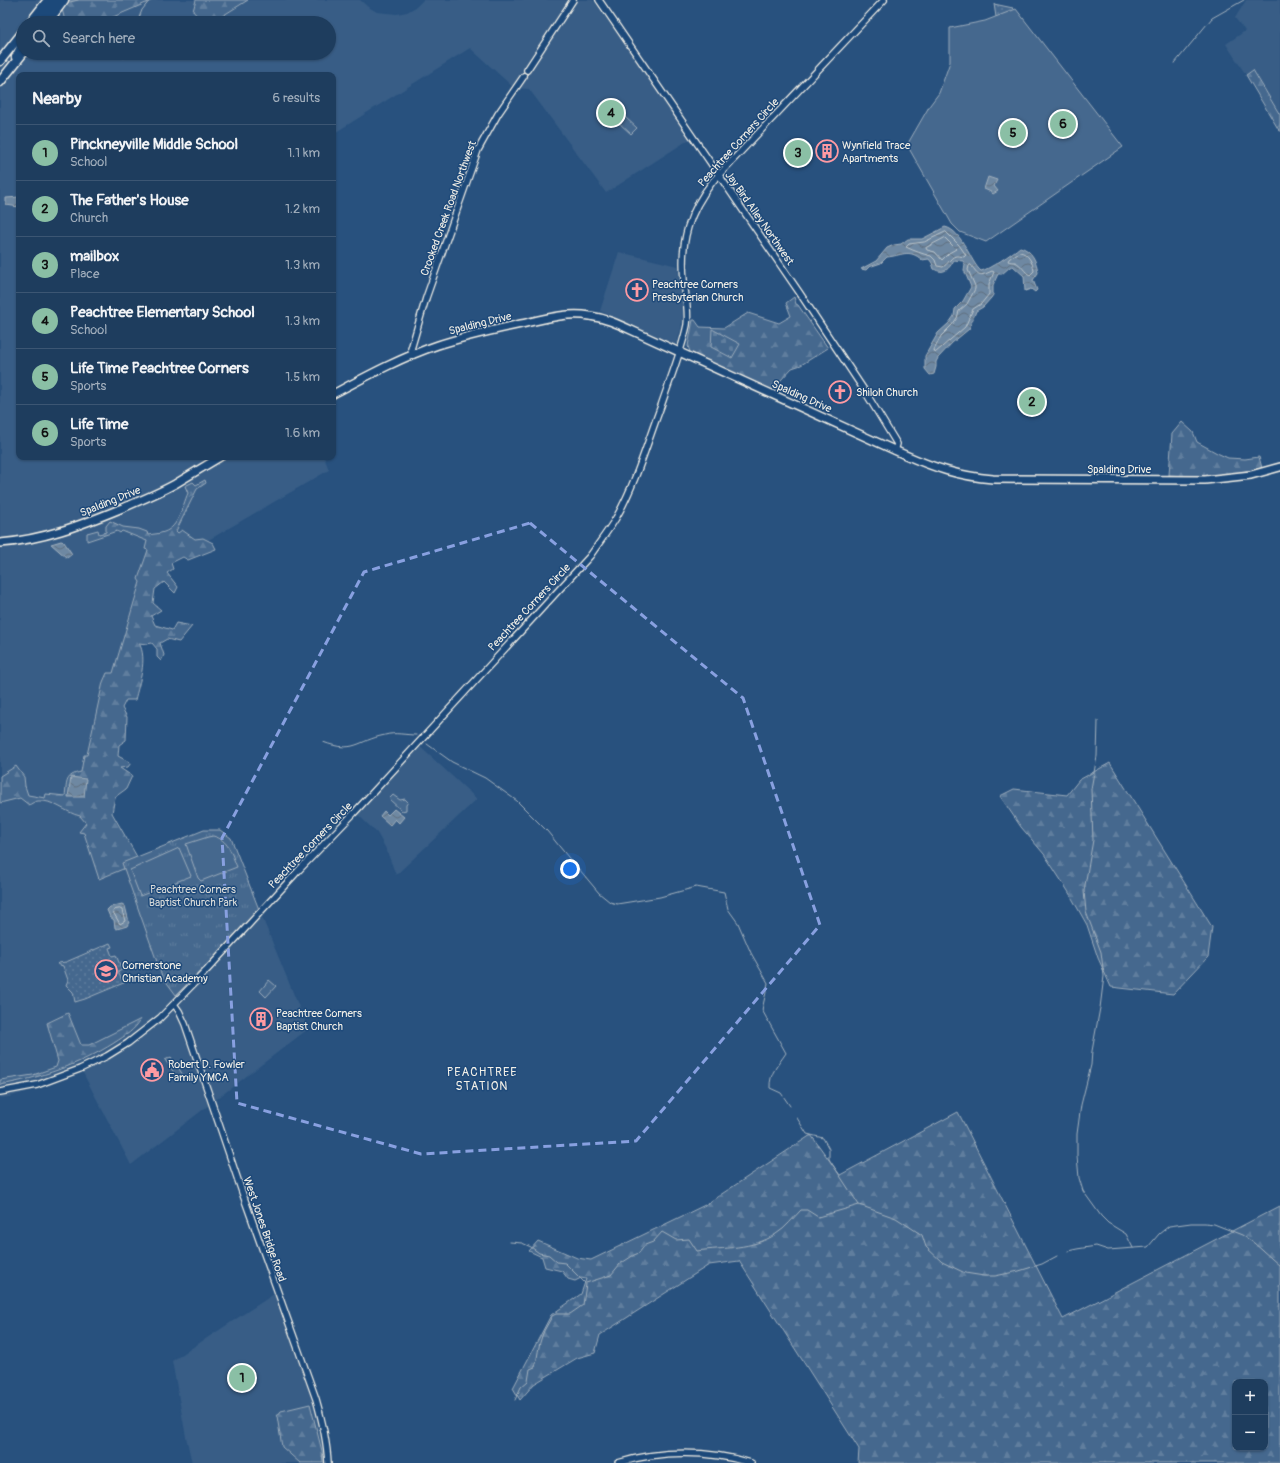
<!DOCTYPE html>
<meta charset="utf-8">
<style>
body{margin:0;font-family:Pangolin,sans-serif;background:#2b4867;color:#f1f3f6}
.controls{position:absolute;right:12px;bottom:12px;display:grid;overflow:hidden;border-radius:8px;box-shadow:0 1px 3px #0004}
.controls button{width:36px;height:36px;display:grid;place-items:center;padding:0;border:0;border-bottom:1px solid #3c5673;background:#1e3d5e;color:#f1f3f6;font:20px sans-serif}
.you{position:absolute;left:570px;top:869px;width:14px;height:14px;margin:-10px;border:3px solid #fff;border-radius:50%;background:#1a73e8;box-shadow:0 0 0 6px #1a73e833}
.badge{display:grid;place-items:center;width:26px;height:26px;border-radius:50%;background:#8abfa5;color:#111;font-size:13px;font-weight:700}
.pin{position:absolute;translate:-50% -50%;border:2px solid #fff;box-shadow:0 1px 4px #0006}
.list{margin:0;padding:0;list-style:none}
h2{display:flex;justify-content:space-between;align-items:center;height:52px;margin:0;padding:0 16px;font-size:17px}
h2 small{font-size:13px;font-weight:400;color:#a1aebc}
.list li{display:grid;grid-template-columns:26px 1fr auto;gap:12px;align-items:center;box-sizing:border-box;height:56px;padding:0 16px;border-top:1px solid #3c5673}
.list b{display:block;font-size:15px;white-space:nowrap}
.list p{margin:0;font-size:13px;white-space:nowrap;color:#a1aebc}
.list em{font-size:13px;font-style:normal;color:#a1aebc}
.icon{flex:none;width:22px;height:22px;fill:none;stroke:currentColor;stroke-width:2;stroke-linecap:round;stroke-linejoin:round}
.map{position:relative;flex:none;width:1280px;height:1463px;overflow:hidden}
.search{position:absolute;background:#1e3d5e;box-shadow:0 1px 3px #0004;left:16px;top:16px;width:320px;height:44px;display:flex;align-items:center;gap:10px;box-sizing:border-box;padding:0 14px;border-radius:22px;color:#a1aebc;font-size:15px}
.panel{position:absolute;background:#1e3d5e;box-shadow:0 1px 3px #0004;left:16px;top:72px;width:320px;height:388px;border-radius:8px}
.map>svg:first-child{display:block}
.built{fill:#375d86;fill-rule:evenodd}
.grass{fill:url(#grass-dots);stroke:#9cacbb}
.forest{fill:url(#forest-firs);stroke:#9cacbb;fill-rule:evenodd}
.cemetery{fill:url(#cemetery-stones);stroke:#9cacbb}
.park{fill:url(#park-tufts);stroke:#9cacbb}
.pitch{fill:#45688e;stroke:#9cacbb}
.water{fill:url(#water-waves);stroke:#a4b2be}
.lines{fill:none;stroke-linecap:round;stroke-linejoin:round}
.shore{stroke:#bec7cc;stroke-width:1}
.stream{stroke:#a4b2be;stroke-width:1}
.minor-casing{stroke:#f4f1e8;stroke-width:8}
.major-casing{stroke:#f4f1e8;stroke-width:10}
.highway-casing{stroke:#f4f1e8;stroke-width:11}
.minor{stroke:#1f4a7a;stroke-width:5.5}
.major{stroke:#1f4a7a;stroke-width:7}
.highway{stroke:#1f4a7a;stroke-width:8}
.marked{fill:none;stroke:#88a0e0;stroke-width:3;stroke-dasharray:8 5;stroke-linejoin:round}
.labels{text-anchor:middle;stroke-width:3;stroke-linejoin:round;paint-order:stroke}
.street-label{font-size:11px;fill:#f4f1e8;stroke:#1f4a7a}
.poi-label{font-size:11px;fill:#f4f1e8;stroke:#1f4a7a;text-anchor:start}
.park-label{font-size:11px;fill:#dadcda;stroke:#1f4a7a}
.neighbourhood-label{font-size:12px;letter-spacing:1px;fill:#f4f1e8;stroke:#1f4a7a}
</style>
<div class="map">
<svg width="1280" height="1463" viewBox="0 0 1280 1463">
<defs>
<pattern id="grass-dots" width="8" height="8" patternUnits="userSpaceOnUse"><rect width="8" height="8" fill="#45688e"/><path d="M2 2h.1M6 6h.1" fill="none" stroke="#607e9e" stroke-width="1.8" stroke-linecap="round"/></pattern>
<pattern id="forest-firs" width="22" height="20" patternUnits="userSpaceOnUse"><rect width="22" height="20" fill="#45688e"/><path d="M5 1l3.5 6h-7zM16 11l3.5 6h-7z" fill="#607e9e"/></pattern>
<pattern id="cemetery-stones" width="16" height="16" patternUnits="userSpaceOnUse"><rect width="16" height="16" fill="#45688e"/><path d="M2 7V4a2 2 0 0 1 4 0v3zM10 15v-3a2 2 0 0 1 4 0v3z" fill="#607e9e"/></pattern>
<pattern id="park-tufts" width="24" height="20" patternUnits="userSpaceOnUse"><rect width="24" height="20" fill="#45688e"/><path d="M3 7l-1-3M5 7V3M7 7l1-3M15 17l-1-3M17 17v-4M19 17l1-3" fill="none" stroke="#607e9e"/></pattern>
<pattern id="water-waves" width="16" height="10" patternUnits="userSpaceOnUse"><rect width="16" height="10" fill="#6e88a2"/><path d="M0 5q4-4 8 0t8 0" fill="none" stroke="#5f6e7d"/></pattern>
</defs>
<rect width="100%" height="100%" fill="#28517e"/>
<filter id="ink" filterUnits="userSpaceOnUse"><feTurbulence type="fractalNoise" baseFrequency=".025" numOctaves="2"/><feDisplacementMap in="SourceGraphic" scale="8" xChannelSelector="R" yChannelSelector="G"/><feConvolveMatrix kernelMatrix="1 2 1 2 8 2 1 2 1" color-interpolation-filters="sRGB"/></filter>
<g filter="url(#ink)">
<path class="built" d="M 0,0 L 360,0 L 368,7 L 377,12 L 397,14 L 407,12 L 416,7 L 423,0 L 593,0 L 693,137 L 606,193 L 529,89 L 514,88 L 470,48 L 333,134 L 333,75 L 19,75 L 19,457 L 324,457 L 329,470 L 157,570 L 138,628 L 99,802 L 126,872 L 176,995 L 260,912 L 308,1029 L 131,1165 L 82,1071 L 50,1085 L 9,1097 L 0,1098 ZM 23,23 L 329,23 L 329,53 L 23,53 Z
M 1246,0 L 1280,0 L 1280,115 L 1253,70 L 1246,75 L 1226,44 L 1245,31 L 1235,18 Z
M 619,252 L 678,266 L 683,313 L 681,329 L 676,345 L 600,311 Z
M 416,743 L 477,799 L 396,875 L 386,849 L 377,833 L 355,812 Z
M 277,1292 L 316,1399 L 328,1463 L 192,1463 L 186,1437 L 172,1361 Z"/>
<path class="grass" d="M 994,4 L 1013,8 L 1015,10 L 996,17 Z
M 110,943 L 112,947 L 109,948 L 112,956 L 116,955 L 122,970 L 118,972 L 122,980 L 125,979 L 126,982 L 85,999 L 75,1002 L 73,992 L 66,985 L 68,980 L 63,966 L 57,964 L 58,963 L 66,962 Z"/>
<path class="forest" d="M 70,0 L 153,0 L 99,23 L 70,23 L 65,21 L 62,9 Z
M 196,0 L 248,0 L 211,23 L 203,23 L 193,11 Z
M 1253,70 L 1280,115 L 1280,132 L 1246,75 Z
M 794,297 L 796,304 L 798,305 L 828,348 L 801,365 L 792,368 L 780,381 L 774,392 L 690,352 L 688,346 L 693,320 L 695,320 L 700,327 L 724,328 L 748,313 L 779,323 L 791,316 L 786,303 Z
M 1182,422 L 1193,432 L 1197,442 L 1217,453 L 1228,458 L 1245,459 L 1259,457 L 1262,468 C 1229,475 1203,478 1169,475 L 1172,434 Z
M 205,480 L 206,483 L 197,489 L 176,531 L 178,533 L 182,530 L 195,539 L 203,538 L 213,543 L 216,549 L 188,560 L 183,557 L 171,563 L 173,569 L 167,573 L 178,587 L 175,593 L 164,582 L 155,589 L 153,603 L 161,610 L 151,616 L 155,625 L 172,630 L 176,623 L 192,626 L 179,642 L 167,639 L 160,643 L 164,655 L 161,661 L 157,657 L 157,649 L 152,643 L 147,644 L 139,643 C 148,659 139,683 135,700 L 126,700 L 122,708 L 127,717 L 126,740 L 119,745 L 118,756 L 131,763 L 128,767 L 120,768 L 132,776 L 126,789 L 115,797 L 112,813 L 140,862 L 99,879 L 84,833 L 79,832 L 86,823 L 80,816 C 66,813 52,799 38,801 C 35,801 31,804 29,805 L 20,798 L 0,803 L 0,776 L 16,766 L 24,777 L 25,786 L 28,795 L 45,798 L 46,794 L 65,796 C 67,782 65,775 81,772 L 84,755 L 87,755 L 103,682 L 107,673 L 113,673 L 140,582 L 138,579 L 148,550 L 145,549 L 147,541 L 122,531 L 120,533 L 117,531 L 87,541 L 87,533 L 98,530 L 99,534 L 106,532 L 106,526 L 110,521 L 123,527 L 139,529 L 147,532 L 148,535 C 153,534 159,534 164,532 C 179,527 182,507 188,493 L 185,486 L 193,482 L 196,485 Z
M 1110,763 L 1212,927 L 1208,957 L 1173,994 L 1111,987 L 1098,958 L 1087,925 L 1068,891 L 1044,854 L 1021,827 L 1000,796 L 1014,789 L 1067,795 L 1079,780 Z
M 68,1013 L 81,1045 L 89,1045 L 141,1019 C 134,1031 126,1035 114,1043 C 79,1065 40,1078 0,1085 L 0,1080 L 33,1075 L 56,1067 L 58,1061 L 47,1023 Z
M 958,1112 L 1063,1319 L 1280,1206 L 1280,1463 L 858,1463 L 859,1449 L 739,1261 L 709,1265 L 600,1335 L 595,1353 L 577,1358 L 534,1384 L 520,1400 L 513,1388 L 551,1315 L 581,1294 L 586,1279 L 581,1278 L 575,1281 L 568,1279 L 562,1271 L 545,1267 L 542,1257 L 529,1251 L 538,1241 L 577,1258 L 591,1260 L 705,1205 L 811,1135 L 840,1175 ZM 1235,1382 L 1265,1382 L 1265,1448 L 1235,1448 Z
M 310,1404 L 322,1451 L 323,1463 L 300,1463 L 282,1447 L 277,1416 L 281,1411 Z"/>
<path class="cemetery" d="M 712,329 L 740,344 L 732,358 L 711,347 Z"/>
<path class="park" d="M 393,795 L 400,800 L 405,799 L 408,802 L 406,805 L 406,810 L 402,811 L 389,799 Z
M 204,830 L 220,830 L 231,838 L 260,912 L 176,995 L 162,976 L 122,863 Z
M 171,1057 L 183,1075 L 178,1078 L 165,1060 Z"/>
<path class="pitch" d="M 1016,9 L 1123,147 L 986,242 L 960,232 L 952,224 L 907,145 L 930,105 L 939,93 L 950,62 L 950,28 L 985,21 Z
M 625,117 L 637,128 L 631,134 L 619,123 Z
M 213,836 C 229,840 231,853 237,867 L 201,881 L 198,878 L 186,844 L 208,837 Z
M 179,848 L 191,876 L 140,896 L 130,870 Z
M 269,980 L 276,986 L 266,997 L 260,991 Z"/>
<path class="water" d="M 988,177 L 997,180 L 994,186 L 998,191 L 993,194 L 991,192 L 984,189 Z
M 19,197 L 19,207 L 6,205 L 6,198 Z
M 945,227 C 963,231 970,262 981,271 C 988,270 1013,253 1020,247 C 1032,250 1037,262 1038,273 L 1033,280 L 1037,290 L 1035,292 L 1031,289 L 1025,291 L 1024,276 L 1013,266 L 1010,267 L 1002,274 L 998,274 L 993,285 L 993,295 L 991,298 L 983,307 L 976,311 L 969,329 L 952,343 L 938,358 L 936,362 L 936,367 L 934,374 L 930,375 L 925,369 L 925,356 L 938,333 L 949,323 L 954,316 L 955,309 L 963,301 L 971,287 L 964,270 L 965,264 L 963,261 L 954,260 C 949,269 944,275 934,269 L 932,263 L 929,259 L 922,260 C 909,248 901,256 887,257 L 881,263 L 869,267 L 866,270 L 861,269 L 876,261 L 887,248 L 894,245 L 901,244 L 908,239 L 922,239 Z
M 61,541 L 64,542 L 72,554 L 67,558 L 51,544 Z
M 71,777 L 86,779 L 84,797 L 68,797 Z
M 394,809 L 404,817 L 399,823 L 395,819 L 390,825 L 380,816 L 384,811 L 388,815 Z
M 122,904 L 125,906 L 129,922 L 127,926 L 117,929 L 115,928 L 114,920 L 110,917 L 107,910 L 110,907 Z"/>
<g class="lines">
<path class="shore" d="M 946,232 L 959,245 L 966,255 L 964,257 C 950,253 952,261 943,267 L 937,266 L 935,260 L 931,256 C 923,254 914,251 906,247 L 909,244 L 924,242 Z
M 945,238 L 956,249 L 949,253 L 942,260 L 935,252 L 927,250 L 926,248 Z
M 1020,252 C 1028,253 1033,263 1034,271 L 1030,275 C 1025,273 1021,264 1015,262 C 1012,262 1010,262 1008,261 L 1009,259 Z
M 971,265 C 979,276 979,277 992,271 L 994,272 L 989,284 L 989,294 L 981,304 L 973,309 L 965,327 L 935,353 L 934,350 L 941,336 L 952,325 L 957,318 L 959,311 L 967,304 L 975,289 L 975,286 L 968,270 L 969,266 Z
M 120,909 L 122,910 L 125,921 L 120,924 L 113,912 L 114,910 Z"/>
<path class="stream" d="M 70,2 L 78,0
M 137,23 L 142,10 L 150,0
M 124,58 L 125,53
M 1175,63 L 1212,18 L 1244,0
M 1098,721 L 1097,756 L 1091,789 L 1093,840 L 1084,891 L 1086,912 L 1101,952 L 1104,976 L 1100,1008 L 1092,1051 L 1091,1065 L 1081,1105 L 1077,1134 L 1077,1156 L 1079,1178 L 1083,1191 L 1101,1216 L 1108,1223 L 1126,1234 L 1133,1248
M 323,742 C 355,754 356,741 385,735 C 395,732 405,735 416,735
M 427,744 L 452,762 L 485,778 L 517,801 L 547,831 L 572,862 L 579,869 L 599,893 L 610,902 L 617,904 L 660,897 L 696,887 L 724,892 L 728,909 L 738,923 L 751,953 L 768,983 L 762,1010 L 786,1053 C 779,1064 769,1073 770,1088 L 781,1093 L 790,1106
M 797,1118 L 807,1134 L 823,1138 L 829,1149 L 829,1159 L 859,1205
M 510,1242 L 522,1243 L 531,1247 L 539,1253 L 549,1255 L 557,1262 L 565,1263 L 585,1283
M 1068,1251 L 1077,1249 L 1096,1246 L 1108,1250 L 1148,1247 L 1159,1234 L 1169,1226 L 1191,1223 L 1205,1223 L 1214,1224 L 1242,1235 L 1254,1243 L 1280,1266
M 586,1283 L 611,1275 L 620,1264 L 634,1255 L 639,1253 L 645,1245 L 653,1242 L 662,1232 L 676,1240 L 689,1239 L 697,1251 C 724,1247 752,1250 776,1234 C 786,1228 793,1218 801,1210 L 807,1210 L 818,1217 L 859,1205 L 896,1218 L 922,1235 L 926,1247 L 942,1262 L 965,1273 L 984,1276 L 995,1276 L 1019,1271 L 1042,1264 L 1057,1256
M 515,1400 L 521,1387 L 528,1381 L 530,1369 L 535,1367 C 538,1357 538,1346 542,1336 C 544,1329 549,1323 552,1316 L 556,1314 L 570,1314 L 583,1305 L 586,1284"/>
<g class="minor-casing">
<path id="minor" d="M 599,0 L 799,292 L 866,393 L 897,444 L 895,451
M 527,70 L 573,0
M 413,355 L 411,349 L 426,298 L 478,150 L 498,114 L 524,76
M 174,1004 L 179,1011 L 185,1024 L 242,1192 L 316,1399 C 322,1420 327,1441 328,1463
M 0,1092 L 37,1085 L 80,1069 L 107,1056 L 128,1043 L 160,1018 L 206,971 L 298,871 L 354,813 L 590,556 C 599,543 608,531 616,518 C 636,483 647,443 661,406 C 670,379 681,353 687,325 C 689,310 685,294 684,280 C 680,240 689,212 713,181 L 884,0
M 618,1463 C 660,1450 709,1450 751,1463"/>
</g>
<g class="major-casing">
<path id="major" d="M 333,394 C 367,376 402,357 438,345 C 465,336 493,330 521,324 C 543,319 567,312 590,316 C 605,318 618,324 631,330 L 903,454 C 935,468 958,476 993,479 L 1205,480 L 1251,475 L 1280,467
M 0,543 C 42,540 81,525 120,509 C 139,501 157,494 175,484 C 190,475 205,466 220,457"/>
</g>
<g class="highway-casing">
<path id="highway" d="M 45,15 L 56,0
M 30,23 L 48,0
M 47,23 L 64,0
M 16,57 L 23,43
M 0,61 L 23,32
M 0,82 L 23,53"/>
</g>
<use href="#minor" class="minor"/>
<use href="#major" class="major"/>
<use href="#highway" class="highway"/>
</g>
</g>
<path class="marked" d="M 530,523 L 743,698 L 820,925 L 636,1141 L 421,1154 L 237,1103 L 222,838 L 364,572 Z"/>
<defs>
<g id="building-ring" transform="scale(1.15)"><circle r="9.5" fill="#1f4a7a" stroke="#ff9aa2" stroke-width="1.5"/><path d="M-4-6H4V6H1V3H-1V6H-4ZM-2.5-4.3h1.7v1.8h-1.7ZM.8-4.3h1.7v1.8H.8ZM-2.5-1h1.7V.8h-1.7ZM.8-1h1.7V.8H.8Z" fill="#ff9aa2"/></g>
<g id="church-ring" transform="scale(1.15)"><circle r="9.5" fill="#1f4a7a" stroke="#ff9aa2" stroke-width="1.5"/><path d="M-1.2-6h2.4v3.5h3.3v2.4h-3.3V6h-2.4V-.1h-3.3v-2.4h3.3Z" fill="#ff9aa2"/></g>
<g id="school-ring" transform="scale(1.15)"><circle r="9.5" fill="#1f4a7a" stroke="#ff9aa2" stroke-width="1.5"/><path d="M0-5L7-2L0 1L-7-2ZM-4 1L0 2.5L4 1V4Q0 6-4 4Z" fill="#ff9aa2"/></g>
<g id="civic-ring" transform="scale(1.15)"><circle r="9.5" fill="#1f4a7a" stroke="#ff9aa2" stroke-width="1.5"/><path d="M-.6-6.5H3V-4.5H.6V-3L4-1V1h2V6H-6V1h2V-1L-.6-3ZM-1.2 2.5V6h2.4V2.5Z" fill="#ff9aa2"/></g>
</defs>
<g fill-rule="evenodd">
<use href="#building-ring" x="827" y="151"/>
<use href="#church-ring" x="637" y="290"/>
<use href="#church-ring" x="840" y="392"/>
<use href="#school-ring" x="106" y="971"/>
<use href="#building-ring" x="261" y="1019"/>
<use href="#civic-ring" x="152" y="1070"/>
</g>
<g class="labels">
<g class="street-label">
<text transform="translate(738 142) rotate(-48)" y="4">Peachtree Corners Circle</text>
<text transform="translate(448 208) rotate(-70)" y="4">Crooked Creek Road Northwest</text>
<text transform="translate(760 218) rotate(55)" y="4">Jay Bird Alley Northwest</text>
<text transform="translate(480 323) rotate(-14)" y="4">Spalding Drive</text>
<text transform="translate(802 396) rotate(24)" y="4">Spalding Drive</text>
<text x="1119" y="473">Spalding Drive</text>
<text transform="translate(110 501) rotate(-22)" y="4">Spalding Drive</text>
<text transform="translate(529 607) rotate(-47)" y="4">Peachtree Corners Circle</text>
<text transform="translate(310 845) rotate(-46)" y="4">Peachtree Corners Circle</text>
<text transform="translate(265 1229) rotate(71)" y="4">West Jones Bridge Road</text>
</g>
<g class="poi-label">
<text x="842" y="149">Wynfield Trace<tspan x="842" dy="13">Apartments</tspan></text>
<text x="652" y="288">Peachtree Corners<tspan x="652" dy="13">Presbyterian Church</tspan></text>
<text x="856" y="396">Shiloh Church</text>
<text x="122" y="969">Cornerstone<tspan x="122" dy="13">Christian Academy</tspan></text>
<text x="276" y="1017">Peachtree Corners<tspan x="276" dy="13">Baptist Church</tspan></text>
<text x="168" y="1068">Robert D. Fowler<tspan x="168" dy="13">Family YMCA</tspan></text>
</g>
<g class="park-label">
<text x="193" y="893">Peachtree Corners<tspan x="193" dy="13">Baptist Church Park</tspan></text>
</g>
<g class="neighbourhood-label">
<text x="482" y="1076">PEACHTREE<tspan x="482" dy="14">STATION</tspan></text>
</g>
</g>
</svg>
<div class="controls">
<button>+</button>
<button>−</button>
</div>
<div class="you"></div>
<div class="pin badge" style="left:242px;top:1378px">1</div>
<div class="pin badge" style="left:1032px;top:402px">2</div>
<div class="pin badge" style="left:798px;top:153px">3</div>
<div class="pin badge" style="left:611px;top:113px">4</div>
<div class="pin badge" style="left:1013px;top:133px">5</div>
<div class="pin badge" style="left:1063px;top:124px">6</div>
<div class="search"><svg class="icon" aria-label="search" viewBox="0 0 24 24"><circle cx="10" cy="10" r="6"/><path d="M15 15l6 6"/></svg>Search here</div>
<section class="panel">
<h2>Nearby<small>6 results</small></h2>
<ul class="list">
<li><span class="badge">1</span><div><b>Pinckneyville Middle School</b><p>School</p></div><em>1.1 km</em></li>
<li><span class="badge">2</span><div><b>The Father's House</b><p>Church</p></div><em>1.2 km</em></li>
<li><span class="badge">3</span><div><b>mailbox</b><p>Place</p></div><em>1.3 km</em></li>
<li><span class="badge">4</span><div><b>Peachtree Elementary School</b><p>School</p></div><em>1.3 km</em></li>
<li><span class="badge">5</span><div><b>Life Time Peachtree Corners</b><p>Sports</p></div><em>1.5 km</em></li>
<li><span class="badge">6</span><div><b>Life Time</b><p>Sports</p></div><em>1.6 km</em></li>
</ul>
</section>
</div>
